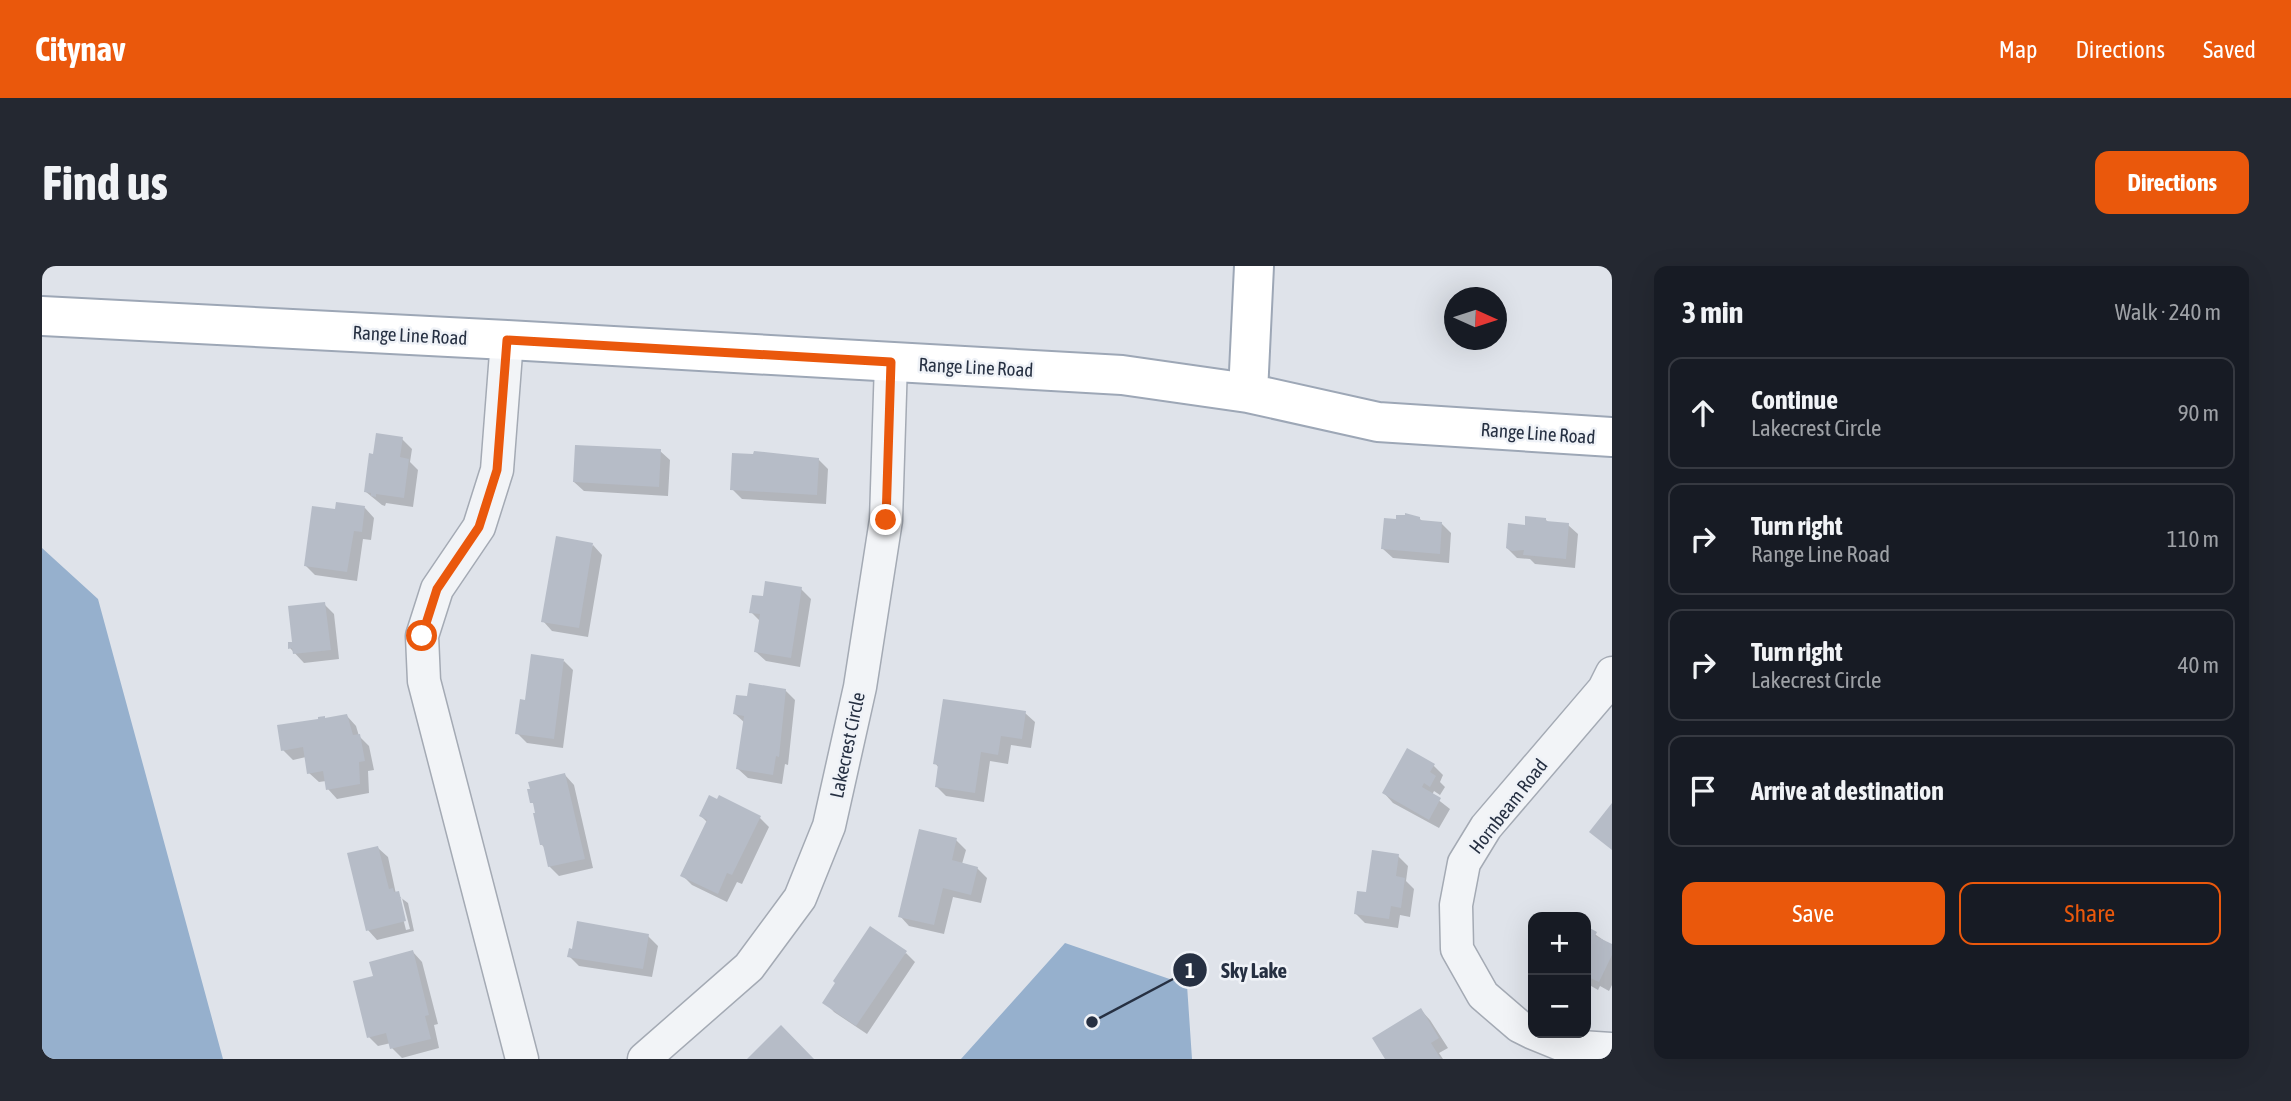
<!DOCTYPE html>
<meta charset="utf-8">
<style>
body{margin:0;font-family:"Asap Condensed",sans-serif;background:#242831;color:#f1f3f6}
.controls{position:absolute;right:21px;bottom:21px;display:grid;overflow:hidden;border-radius:14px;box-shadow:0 7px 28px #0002}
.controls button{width:63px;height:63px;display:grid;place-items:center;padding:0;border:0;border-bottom:2px solid #363941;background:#171b24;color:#f1f3f6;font:35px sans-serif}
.compass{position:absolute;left:1402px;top:21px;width:63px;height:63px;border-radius:50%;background:#171b24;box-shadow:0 7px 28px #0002;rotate:93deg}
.stop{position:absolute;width:21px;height:21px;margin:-16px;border:5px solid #ea580c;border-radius:50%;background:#fff}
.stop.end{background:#ea580c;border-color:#fff;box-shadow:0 2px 7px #0008}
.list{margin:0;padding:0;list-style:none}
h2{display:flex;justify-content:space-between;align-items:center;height:91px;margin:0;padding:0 28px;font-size:30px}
h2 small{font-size:23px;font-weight:400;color:#9ea1a6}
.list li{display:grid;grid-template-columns:46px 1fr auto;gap:21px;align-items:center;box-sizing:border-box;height:112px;margin:0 14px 14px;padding:0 14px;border:2px solid #363941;border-radius:14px}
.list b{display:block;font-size:26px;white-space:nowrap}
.list p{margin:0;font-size:23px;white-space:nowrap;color:#9ea1a6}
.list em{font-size:23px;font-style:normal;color:#9ea1a6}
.actions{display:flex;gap:14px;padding:21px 28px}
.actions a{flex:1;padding:16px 0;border:2px solid #ea580c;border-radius:14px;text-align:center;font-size:24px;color:#ea580c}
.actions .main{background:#ea580c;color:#fff}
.icon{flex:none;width:38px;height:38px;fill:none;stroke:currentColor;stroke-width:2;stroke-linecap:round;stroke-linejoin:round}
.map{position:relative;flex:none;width:1570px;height:793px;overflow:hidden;border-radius:14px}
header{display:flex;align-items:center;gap:42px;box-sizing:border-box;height:98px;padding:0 35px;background:#ea580c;color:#fff}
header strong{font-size:33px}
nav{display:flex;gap:38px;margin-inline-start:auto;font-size:24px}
.intro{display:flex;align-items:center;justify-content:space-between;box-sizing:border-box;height:168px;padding:0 42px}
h1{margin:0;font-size:49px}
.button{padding:18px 32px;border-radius:14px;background:#ea580c;color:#fff;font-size:24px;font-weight:700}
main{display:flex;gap:42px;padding:0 42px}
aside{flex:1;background:#171b24;border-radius:14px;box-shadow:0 7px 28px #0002}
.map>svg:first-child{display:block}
.water{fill:#96b0cd}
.shadow{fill:#0003;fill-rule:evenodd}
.building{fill:#b6bcc7}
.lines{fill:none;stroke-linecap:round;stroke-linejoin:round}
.minor-casing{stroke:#a4aab4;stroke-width:35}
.major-casing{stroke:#9da7b6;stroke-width:42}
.minor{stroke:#f2f4f7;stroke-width:32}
.major{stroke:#fff;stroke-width:38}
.route{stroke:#ea580c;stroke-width:9}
.labels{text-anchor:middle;stroke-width:5;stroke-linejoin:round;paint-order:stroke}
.street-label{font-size:19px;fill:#263042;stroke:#eff2f7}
.leader{fill:none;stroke:#263042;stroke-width:2.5}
.callout-dot{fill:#263042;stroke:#eff2f7;stroke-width:2.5}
.mark-label{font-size:21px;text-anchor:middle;font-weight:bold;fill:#fff}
.callout-label{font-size:21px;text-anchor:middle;font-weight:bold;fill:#263042;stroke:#eff2f7;stroke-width:5;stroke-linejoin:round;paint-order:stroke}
</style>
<header>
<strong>Citynav</strong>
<nav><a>Map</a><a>Directions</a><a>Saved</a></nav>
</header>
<div class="intro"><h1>Find us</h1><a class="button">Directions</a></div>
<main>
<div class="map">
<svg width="1570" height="793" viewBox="0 0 1570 793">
<rect width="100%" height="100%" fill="#dfe3ea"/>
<path class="water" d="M 0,282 L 56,333 L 181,793 L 0,793 Z
M 1023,677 L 1145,719 L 1150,793 L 919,793 Z"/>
<path class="shadow" d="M 360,173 L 370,183 L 368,196 L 376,204 L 371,241 L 344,237 L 343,240 L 340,239 L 324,226 Z
M 618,185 L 628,194 L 626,230 L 542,225 L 532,216 Z
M 776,193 L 786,203 L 784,238 L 700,233 L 690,223 Z
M 323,242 L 332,252 L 329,274 L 321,273 L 315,315 L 273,309 L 263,299 L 295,245 Z
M 1377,252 L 1381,256 L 1400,258 L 1409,267 L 1407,297 L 1351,292 L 1341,283 Z
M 1503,253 L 1507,257 L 1526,259 L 1536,268 L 1533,302 L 1493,298 L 1488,293 L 1475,292 L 1465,282 L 1485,261 Z
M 551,279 L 560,289 L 546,371 L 510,365 L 501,355 Z
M 759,323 L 769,333 L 758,401 L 724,395 L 714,386 L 719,356 L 709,346 Z
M 282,338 L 292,348 L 297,393 L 262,397 L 248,382 Z
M 522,395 L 531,404 L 521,482 L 485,477 L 475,467 L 485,436 Z
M 743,424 L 753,434 L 746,499 L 743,498 L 740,518 L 706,512 L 696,503 L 703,457 L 693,448 L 707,432 Z
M 983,447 L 993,456 L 989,482 L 969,479 L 966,498 L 948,495 L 942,536 L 904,530 L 895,521 L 897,502 L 893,497 Z
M 305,450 L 314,460 L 317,470 L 327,480 L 332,504 L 326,505 L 327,527 L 295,533 L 286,523 L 284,515 L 277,516 L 267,507 L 264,491 L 251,494 L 241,484 L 284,454 Z
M 1391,499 L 1401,509 L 1398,516 L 1403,521 L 1398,529 L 1392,525 L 1390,529 L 1408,543 L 1397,562 L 1351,537 L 1342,527 Z
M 523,509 L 532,519 L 551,602 L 517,610 L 507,600 L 503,582 L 499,578 L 494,540 L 490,536 Z
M 659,550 L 718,552 L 727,561 L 700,618 L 695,616 L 685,636 L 650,619 L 640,609 L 666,557 Z
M 914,574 L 924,584 L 920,598 L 935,602 L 945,612 L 939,637 L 911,631 L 902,668 L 867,660 L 858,650 Z
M 336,582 L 346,591 L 354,628 L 366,637 L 372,665 L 335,674 L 326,664 ZM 356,632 L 360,632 L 368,663 L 364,664 Z
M 1356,590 L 1366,600 L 1364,615 L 1372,623 L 1368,651 L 1358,649 L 1356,662 L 1323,657 L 1313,647 L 1325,628 Z
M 1544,662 L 1570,680 L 1570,719 L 1567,725 L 1558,720 L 1556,724 L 1544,717 Z
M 606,670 L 616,680 L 610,711 L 537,700 L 527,690 Z
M 1491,672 L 1491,689 L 1486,683 Z
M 371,686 L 380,696 L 396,758 L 392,759 L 397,782 L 360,792 L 350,782 L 349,777 L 336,780 L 327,771 L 333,712 Z
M 864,687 L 873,696 L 825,768 L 792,746 L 783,736 Z
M 1379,744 L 1388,754 L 1406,782 L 1397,787 L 1401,793 L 1345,793 Z"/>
<path class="building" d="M 334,167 L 361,171 L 358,191 L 367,193 L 362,232 L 334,228 L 334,231 L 329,230 L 329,227 L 322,226 L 327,187 L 331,188 Z
M 533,179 L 619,183 L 617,221 L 531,216 Z
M 712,185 L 777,192 L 775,229 L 688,224 L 690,187 L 711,188 Z
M 294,236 L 323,240 L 320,266 L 312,265 L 305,306 L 262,300 L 270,240 L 293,243 Z
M 1363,247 L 1378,251 L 1378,254 L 1400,256 L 1398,288 L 1339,283 L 1342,252 L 1354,253 L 1354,249 L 1363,249 Z
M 1483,250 L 1504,252 L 1504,255 L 1527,257 L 1524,293 L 1481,289 L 1482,284 L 1470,285 L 1464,282 L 1466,257 L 1483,259 Z
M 514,270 L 551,277 L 537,362 L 499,356 Z
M 723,315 L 760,321 L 749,392 L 712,386 L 718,348 L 707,347 L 710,329 L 721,330 Z
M 283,336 L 289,384 L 251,388 L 250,382 L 246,383 L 246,376 L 250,376 L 246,340 Z
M 489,388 L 522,393 L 512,473 L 473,468 L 478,433 L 483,434 Z
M 707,417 L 744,423 L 737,491 L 734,490 L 731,509 L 694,503 L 702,450 L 691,448 L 694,429 L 705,430 Z
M 901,433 L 984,445 L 980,473 L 959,470 L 956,489 L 939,486 L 933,527 L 893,521 L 896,499 L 891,498 Z
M 305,448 L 311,469 L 318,468 L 323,495 L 317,496 L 318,518 L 284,524 L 281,505 L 265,508 L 261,481 L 239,485 L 235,459 L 276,453 L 276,451 L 283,450 L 283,452 Z
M 1365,482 L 1393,498 L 1388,506 L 1394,510 L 1388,521 L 1382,517 L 1380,521 L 1399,532 L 1387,554 L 1340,527 Z
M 523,507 L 543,593 L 506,601 L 501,579 L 498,579 L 491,547 L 493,547 L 491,537 L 488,537 L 485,523 L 488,523 L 486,516 Z
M 667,529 L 675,533 L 677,529 L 719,550 L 690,609 L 685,607 L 676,628 L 638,610 L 665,554 L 657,550 Z
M 1570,537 L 1570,584 L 1547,566 Z
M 877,563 L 915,572 L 910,594 L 936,601 L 929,629 L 901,622 L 892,659 L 856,651 Z
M 336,580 L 347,623 L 351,622 L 352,626 L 357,625 L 364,655 L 324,665 L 305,587 Z
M 1330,584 L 1357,588 L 1354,610 L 1363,612 L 1359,642 L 1349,640 L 1347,653 L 1312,648 L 1315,625 L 1324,626 Z
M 535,655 L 607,668 L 601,703 L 525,691 L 527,682 L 530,683 Z
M 828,660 L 865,685 L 814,760 L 780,737 L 793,717 L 791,715 Z
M 1544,660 L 1555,666 L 1553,670 L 1570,678 L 1570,689 L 1557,716 L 1548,712 L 1546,715 L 1544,714 Z
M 371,684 L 387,749 L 383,750 L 389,773 L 348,783 L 344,767 L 325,772 L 311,715 L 331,710 L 327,696 Z
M 1379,742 L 1397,772 L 1389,777 L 1399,793 L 1343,793 L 1330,772 Z
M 739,759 L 772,793 L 705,793 Z"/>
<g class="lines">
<g class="minor-casing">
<path id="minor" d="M 465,74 L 455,204 L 437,261 L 395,323 L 380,370 L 382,415 L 480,793
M 1491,767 L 1477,760 L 1441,729 L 1415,683 L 1414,639 L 1422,597 L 1444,561 L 1562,423 L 1570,407
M 1491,767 L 1523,780 L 1570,783
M 602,793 L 707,701 L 758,632 L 787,560 L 818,421 L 844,254 L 849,96"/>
</g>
<g class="major-casing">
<path id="major" d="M 0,50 L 465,74 L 1080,109 L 1206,127 L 1336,156 L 1570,171
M 1206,127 L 1212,0"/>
</g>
<use href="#minor" class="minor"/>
<use href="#major" class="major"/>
</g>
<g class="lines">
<path class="route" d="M 380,370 L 395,323 L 437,261 L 455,204 L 465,74 L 849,96 L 844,254"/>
</g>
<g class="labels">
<g class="street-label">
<text transform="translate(368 69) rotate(3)" y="7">Range Line Road</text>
<text transform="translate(934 101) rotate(3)" y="7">Range Line Road</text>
<text transform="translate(1496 167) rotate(4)" y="7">Range Line Road</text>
<text transform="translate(805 479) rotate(-78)" y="7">Lakecrest Circle</text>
<text transform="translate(1466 540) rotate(-52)" y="7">Hornbeam Road</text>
</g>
</g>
<path class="leader" d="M1050 756L1148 704"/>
<g class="callout-dot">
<circle cx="1050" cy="756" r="7"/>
<circle cx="1148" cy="704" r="18"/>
</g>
<g class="mark-label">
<text x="1148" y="712">1</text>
</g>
<g class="callout-label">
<text x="1212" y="712">Sky Lake</text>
</g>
</svg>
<div class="controls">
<button>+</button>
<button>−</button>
</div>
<svg class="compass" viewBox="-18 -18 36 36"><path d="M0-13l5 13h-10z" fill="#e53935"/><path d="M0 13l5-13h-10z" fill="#9ea1a6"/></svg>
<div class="stop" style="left:380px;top:370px"></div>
<div class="stop end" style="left:844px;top:254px"></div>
</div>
<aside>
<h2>3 min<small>Walk · 240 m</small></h2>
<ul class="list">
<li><svg class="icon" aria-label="ahead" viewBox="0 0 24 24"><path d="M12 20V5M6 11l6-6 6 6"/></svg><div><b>Continue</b><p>Lakecrest Circle</p></div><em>90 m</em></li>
<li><svg class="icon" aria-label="right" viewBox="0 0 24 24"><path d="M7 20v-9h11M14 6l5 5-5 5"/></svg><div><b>Turn right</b><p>Range Line Road</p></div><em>110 m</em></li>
<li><svg class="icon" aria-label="right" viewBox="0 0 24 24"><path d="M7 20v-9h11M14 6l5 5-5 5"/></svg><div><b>Turn right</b><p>Lakecrest Circle</p></div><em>40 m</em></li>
<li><svg class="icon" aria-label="arrive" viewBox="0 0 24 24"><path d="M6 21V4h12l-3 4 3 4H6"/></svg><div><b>Arrive at destination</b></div></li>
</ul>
<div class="actions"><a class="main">Save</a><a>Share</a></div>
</aside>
</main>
